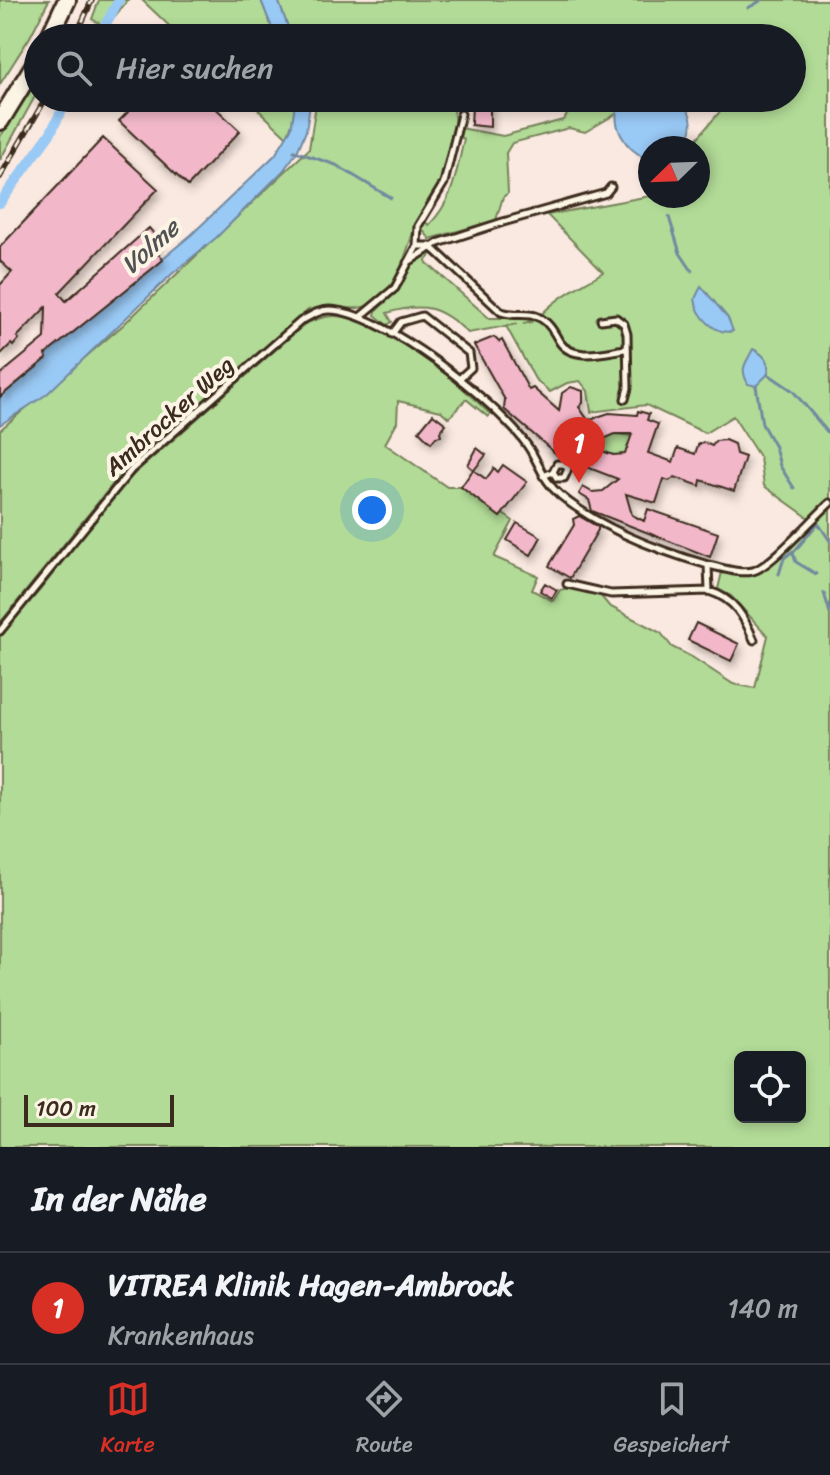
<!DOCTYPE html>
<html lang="de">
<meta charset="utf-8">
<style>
body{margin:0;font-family:Sriracha,sans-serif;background:#242831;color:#f1f3f6}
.controls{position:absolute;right:24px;bottom:24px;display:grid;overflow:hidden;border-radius:12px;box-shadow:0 4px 12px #0003}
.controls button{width:72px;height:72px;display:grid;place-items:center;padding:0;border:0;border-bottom:2px solid #363941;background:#171b24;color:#f1f3f6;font:40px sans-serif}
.compass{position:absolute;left:638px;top:136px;width:72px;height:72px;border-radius:50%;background:#171b24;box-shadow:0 4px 12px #0003;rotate:247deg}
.scale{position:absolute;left:24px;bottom:20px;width:150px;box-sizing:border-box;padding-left:8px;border:4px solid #3b2a1e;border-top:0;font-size:22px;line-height:28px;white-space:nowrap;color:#3b2a1e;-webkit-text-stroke:6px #fcf5e5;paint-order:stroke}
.you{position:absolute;left:372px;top:510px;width:28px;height:28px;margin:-20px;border:6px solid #fff;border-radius:50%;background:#1a73e8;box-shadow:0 0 0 12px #1a73e833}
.badge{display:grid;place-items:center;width:52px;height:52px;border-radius:50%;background:#d93025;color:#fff;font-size:26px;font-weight:700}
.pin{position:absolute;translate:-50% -66px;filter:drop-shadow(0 2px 4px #0008)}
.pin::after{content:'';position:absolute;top:42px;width:28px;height:24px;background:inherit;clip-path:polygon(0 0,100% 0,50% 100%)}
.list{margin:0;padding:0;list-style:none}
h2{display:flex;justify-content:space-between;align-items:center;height:104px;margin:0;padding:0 32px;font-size:34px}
h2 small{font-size:26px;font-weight:400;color:#9ea1a6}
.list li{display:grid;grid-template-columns:52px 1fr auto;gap:24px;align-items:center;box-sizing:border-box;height:112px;padding:0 32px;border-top:2px solid #363941}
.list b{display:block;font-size:30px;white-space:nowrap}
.list p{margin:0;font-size:26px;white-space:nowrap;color:#9ea1a6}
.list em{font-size:26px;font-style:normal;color:#9ea1a6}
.icon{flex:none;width:44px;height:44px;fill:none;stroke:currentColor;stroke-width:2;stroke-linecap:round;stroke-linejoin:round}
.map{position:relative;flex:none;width:830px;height:1147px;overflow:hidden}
.search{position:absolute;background:#171b24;box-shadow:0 4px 12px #0003;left:24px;right:24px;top:24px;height:88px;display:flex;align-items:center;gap:20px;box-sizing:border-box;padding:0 28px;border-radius:44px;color:#9ea1a6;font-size:30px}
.sheet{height:216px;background:#171b24}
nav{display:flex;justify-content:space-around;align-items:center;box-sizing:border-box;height:112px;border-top:2px solid #363941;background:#171b24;font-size:22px;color:#9ea1a6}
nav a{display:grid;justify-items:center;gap:4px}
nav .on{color:#d93025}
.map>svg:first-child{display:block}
.green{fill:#b2db97;stroke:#76825a;stroke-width:2;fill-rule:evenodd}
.water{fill:#99c9f5;stroke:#73899f;stroke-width:2}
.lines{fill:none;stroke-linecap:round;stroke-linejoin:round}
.stream{stroke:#73899f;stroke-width:3}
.canal{stroke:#99c9f5;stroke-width:10}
.building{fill:#f2b8ca;stroke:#3b2a1e;stroke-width:2;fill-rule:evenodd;filter:url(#shadow)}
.lane-casing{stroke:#3b2a1e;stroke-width:11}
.primary-casing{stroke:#3b2a1e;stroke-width:22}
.lane{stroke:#fcf5e5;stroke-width:5}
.primary{stroke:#fcf5e5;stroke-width:16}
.rail-casing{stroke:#3b2a1e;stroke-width:6}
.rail{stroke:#fcf5e5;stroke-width:3;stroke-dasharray:9;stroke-linecap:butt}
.labels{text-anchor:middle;stroke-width:8;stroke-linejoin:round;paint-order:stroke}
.street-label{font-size:24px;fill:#3b2a1e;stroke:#fcf5e5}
.water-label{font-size:26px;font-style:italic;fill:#525254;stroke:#fcf5e5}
</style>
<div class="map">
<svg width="830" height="1147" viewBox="0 0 830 1147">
<defs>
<filter id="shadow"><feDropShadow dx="3" dy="5.5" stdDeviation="4" flood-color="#0004"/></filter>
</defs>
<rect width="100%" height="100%" fill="#fae9e0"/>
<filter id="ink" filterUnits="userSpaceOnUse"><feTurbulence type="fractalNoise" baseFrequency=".0125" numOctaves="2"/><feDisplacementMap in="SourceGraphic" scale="16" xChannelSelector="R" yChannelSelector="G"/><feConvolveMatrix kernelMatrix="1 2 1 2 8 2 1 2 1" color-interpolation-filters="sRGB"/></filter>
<g filter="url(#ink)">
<path class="green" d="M 0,0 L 49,0 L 30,37 L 0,84 Z
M 99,0 L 128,0 L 106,27 L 92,19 Z
M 142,0 L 261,0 L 276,38 L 182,38 Z
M 278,0 L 830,0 L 830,1147 L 0,1147 L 0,636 L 40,590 L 125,482 L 305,324 C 316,319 324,316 335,316 C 383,317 457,381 490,414 L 488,417 L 466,399 L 449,418 L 441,411 L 398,401 L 397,422 L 385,444 L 447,487 L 461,487 L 500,516 L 503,514 L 513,521 L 494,557 L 538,576 L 532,590 L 553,601 L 560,590 L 568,588 L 600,595 L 609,606 L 661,633 L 672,647 L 692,657 L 733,684 L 755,688 L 768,636 L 731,596 L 718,589 L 722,572 L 756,573 L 765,568 L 813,521 L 764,486 L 760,458 L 733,416 L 705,433 L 646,405 L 591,412 L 588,391 L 580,381 L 567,383 L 550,392 L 535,379 L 506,326 L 517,324 L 468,333 C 440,306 423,302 387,313 L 392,322 L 387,325 L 375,315 L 376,311 L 399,290 L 410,265 L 431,252 L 433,253 L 426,260 L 427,263 L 489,318 L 529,318 L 530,321 L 523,324 L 532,322 L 534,315 L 539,317 C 558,296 579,287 603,272 L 547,215 L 650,196 L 698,196 L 698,148 L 689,148 L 723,108 L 717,98 L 792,98 L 792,38 L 292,38 ZM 740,1057 L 800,1057 L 800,1117 L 740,1117 Z
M 38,79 L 38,91 L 0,160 L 0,137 Z
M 246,98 L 296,98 L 294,118 L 287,137 Z
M 317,98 L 460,98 L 453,111 C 459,130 445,177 436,195 C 430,206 419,215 415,226 C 405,256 399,288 369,305 C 352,314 332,301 308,310 L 117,479 L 0,623 L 0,430 L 123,325 L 309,149 Z
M 559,98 L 643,98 L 585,132 L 569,128 L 512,143 L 506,153 L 508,193 L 503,197 L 496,220 L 430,239 L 422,229 L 424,221 L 429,225 C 454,199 456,173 464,139 L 457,136 L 460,128 L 503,136 L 563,120 L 570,111 Z
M 615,434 L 632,436 L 625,455 L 613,455 L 591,447 L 598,440 Z"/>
<path class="water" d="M 261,0 L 278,0 L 292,38 L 276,38 Z
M 296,98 L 311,98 L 306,131 L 297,152 L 283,171 L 217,237 L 172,274 L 47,394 L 0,425 L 0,397 L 47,359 L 45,355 L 191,235 L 275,155 L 291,129 Z
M 621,98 L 678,98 C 696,114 696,130 681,148 L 650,148 L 650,161 C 625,149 608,126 621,98 Z
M 701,286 L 728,318 L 733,331 C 715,336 697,315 695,299 Z
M 753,349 C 765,355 770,362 768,374 L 756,386 L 748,384 C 739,367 746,364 753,349 Z"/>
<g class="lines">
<path class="stream" d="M 748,8 L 762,0
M 719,38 L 729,31
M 294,151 L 336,165 L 391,198
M 669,217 L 680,253 L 692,271
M 768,374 L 793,391 L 830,435
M 756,386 L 762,424 L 775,447 L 780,466 L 794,488
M 779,574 L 784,558 L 793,551
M 816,574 L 796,562 L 793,553 L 818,523 L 830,541
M 824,593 L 830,613"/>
<path class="canal" d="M 98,38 L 119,0
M 0,203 L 50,134 L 68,98"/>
</g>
<path class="building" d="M 142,98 L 205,98 L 240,131 L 188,186 L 119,121 Z
M 477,98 L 490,98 L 490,127 L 471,125 L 472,106 Z
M 103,138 L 158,189 L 59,293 L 66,301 L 149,228 L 161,242 L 154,248 L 163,260 L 45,355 L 47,358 L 0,397 L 0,375 L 45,338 L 46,307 L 17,337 L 19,339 L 13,346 L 11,344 L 0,355 L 0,285 L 12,272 L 0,261 L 0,247 Z
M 494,337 L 499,342 L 502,340 L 529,390 L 533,388 L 559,411 L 562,393 L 571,387 L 583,391 L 583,403 L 579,407 L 588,420 L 609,413 L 637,415 L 638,411 L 649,414 L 647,420 L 658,424 L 648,453 L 673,462 L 678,448 L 695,454 L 698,445 L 703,442 L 712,446 L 716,441 L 725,440 L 734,444 L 736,454 L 745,457 L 734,491 L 701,480 L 700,486 L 675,477 L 669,481 L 664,479 L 656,503 L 626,494 L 632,515 L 644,521 L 648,509 L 718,533 L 710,557 L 592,511 L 589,500 L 579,494 L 583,487 L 592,492 L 603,491 L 618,479 L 579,464 L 576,467 L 564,457 L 561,458 L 504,409 L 505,400 L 474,345 ZM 615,434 L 632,434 L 625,454 L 613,455 L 588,446 Z
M 433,414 L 446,424 L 440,432 L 441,436 L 436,437 L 431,443 L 419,431 Z
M 477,448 L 486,455 L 474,470 L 468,465 Z
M 503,465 L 527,482 L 500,517 L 461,487 L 473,470 L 486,479 L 494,468 L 498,472 Z
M 579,516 L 598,527 L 598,530 L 570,578 L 549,566 L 574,525 L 573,519 Z
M 517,523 L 541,537 L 531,555 L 507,540 Z
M 545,583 L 557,590 L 552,598 L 540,591 Z
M 696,623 L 739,644 L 731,661 L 688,640 Z"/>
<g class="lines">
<g class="lane-casing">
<path id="lane" d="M 417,246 L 430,246 L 436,251 L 501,312 C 514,317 529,312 538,317 C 548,321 554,332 559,341 C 572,362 605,352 625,349
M 407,263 L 438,243 L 503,222 L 606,193 L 611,187
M 360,317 L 395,288 L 417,246 L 418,226 L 444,183 L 461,114
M 601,320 L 616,318 L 624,324 L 627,334 L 628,388 L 625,399
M 392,334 L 401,322 L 422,316 L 469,353 L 471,368 L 460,378
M 543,476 L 553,472 L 557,464 L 564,464 L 568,469 L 564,478 L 557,478 L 553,472
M 708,565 C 723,568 738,574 753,571 C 770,567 814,517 830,503
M 709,591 C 735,599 744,617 754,640
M 0,631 L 132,469 L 301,321 C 310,316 319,310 329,310 C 383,311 496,402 527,445 C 539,462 543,481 560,495 C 599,528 660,551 708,565 L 709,591 L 611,594 L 567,584"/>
</g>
<g class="primary-casing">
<path id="primary" d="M 49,38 L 67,0
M 0,121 L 38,59"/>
</g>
<use href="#lane" class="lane"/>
<use href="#primary" class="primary"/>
<g class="rail-casing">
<path id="rail" d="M 75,38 L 92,0
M 0,177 L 46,98"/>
</g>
<use href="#rail" class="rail"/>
</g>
</g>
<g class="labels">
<g class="street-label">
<text transform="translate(169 416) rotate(-42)" y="8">Ambrocker Weg</text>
</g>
<g class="water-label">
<text transform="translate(150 246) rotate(-42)" y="9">Volme</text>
</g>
</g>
</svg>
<div class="controls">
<button><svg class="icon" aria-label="locate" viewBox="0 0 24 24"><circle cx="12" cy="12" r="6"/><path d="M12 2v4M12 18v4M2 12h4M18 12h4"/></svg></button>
</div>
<svg class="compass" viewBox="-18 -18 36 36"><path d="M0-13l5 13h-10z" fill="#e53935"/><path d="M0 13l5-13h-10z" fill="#9ea1a6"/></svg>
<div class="scale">100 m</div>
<div class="you"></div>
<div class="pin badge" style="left:579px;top:483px">1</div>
<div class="search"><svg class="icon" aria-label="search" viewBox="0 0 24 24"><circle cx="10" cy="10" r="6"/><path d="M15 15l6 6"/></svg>Hier suchen</div>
</div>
<section class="sheet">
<h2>In der Nähe<small></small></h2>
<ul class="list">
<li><span class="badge">1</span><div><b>VITREA Klinik Hagen-Ambrock</b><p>Krankenhaus</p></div><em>140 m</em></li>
</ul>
</section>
<nav>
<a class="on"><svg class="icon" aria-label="map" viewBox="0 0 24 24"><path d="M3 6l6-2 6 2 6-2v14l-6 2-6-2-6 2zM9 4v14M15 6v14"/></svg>Karte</a>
<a><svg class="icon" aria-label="directions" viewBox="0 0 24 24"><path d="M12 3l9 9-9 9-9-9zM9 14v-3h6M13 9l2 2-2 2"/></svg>Route</a>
<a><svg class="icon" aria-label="saved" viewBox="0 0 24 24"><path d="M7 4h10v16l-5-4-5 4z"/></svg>Gespeichert</a>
</nav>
